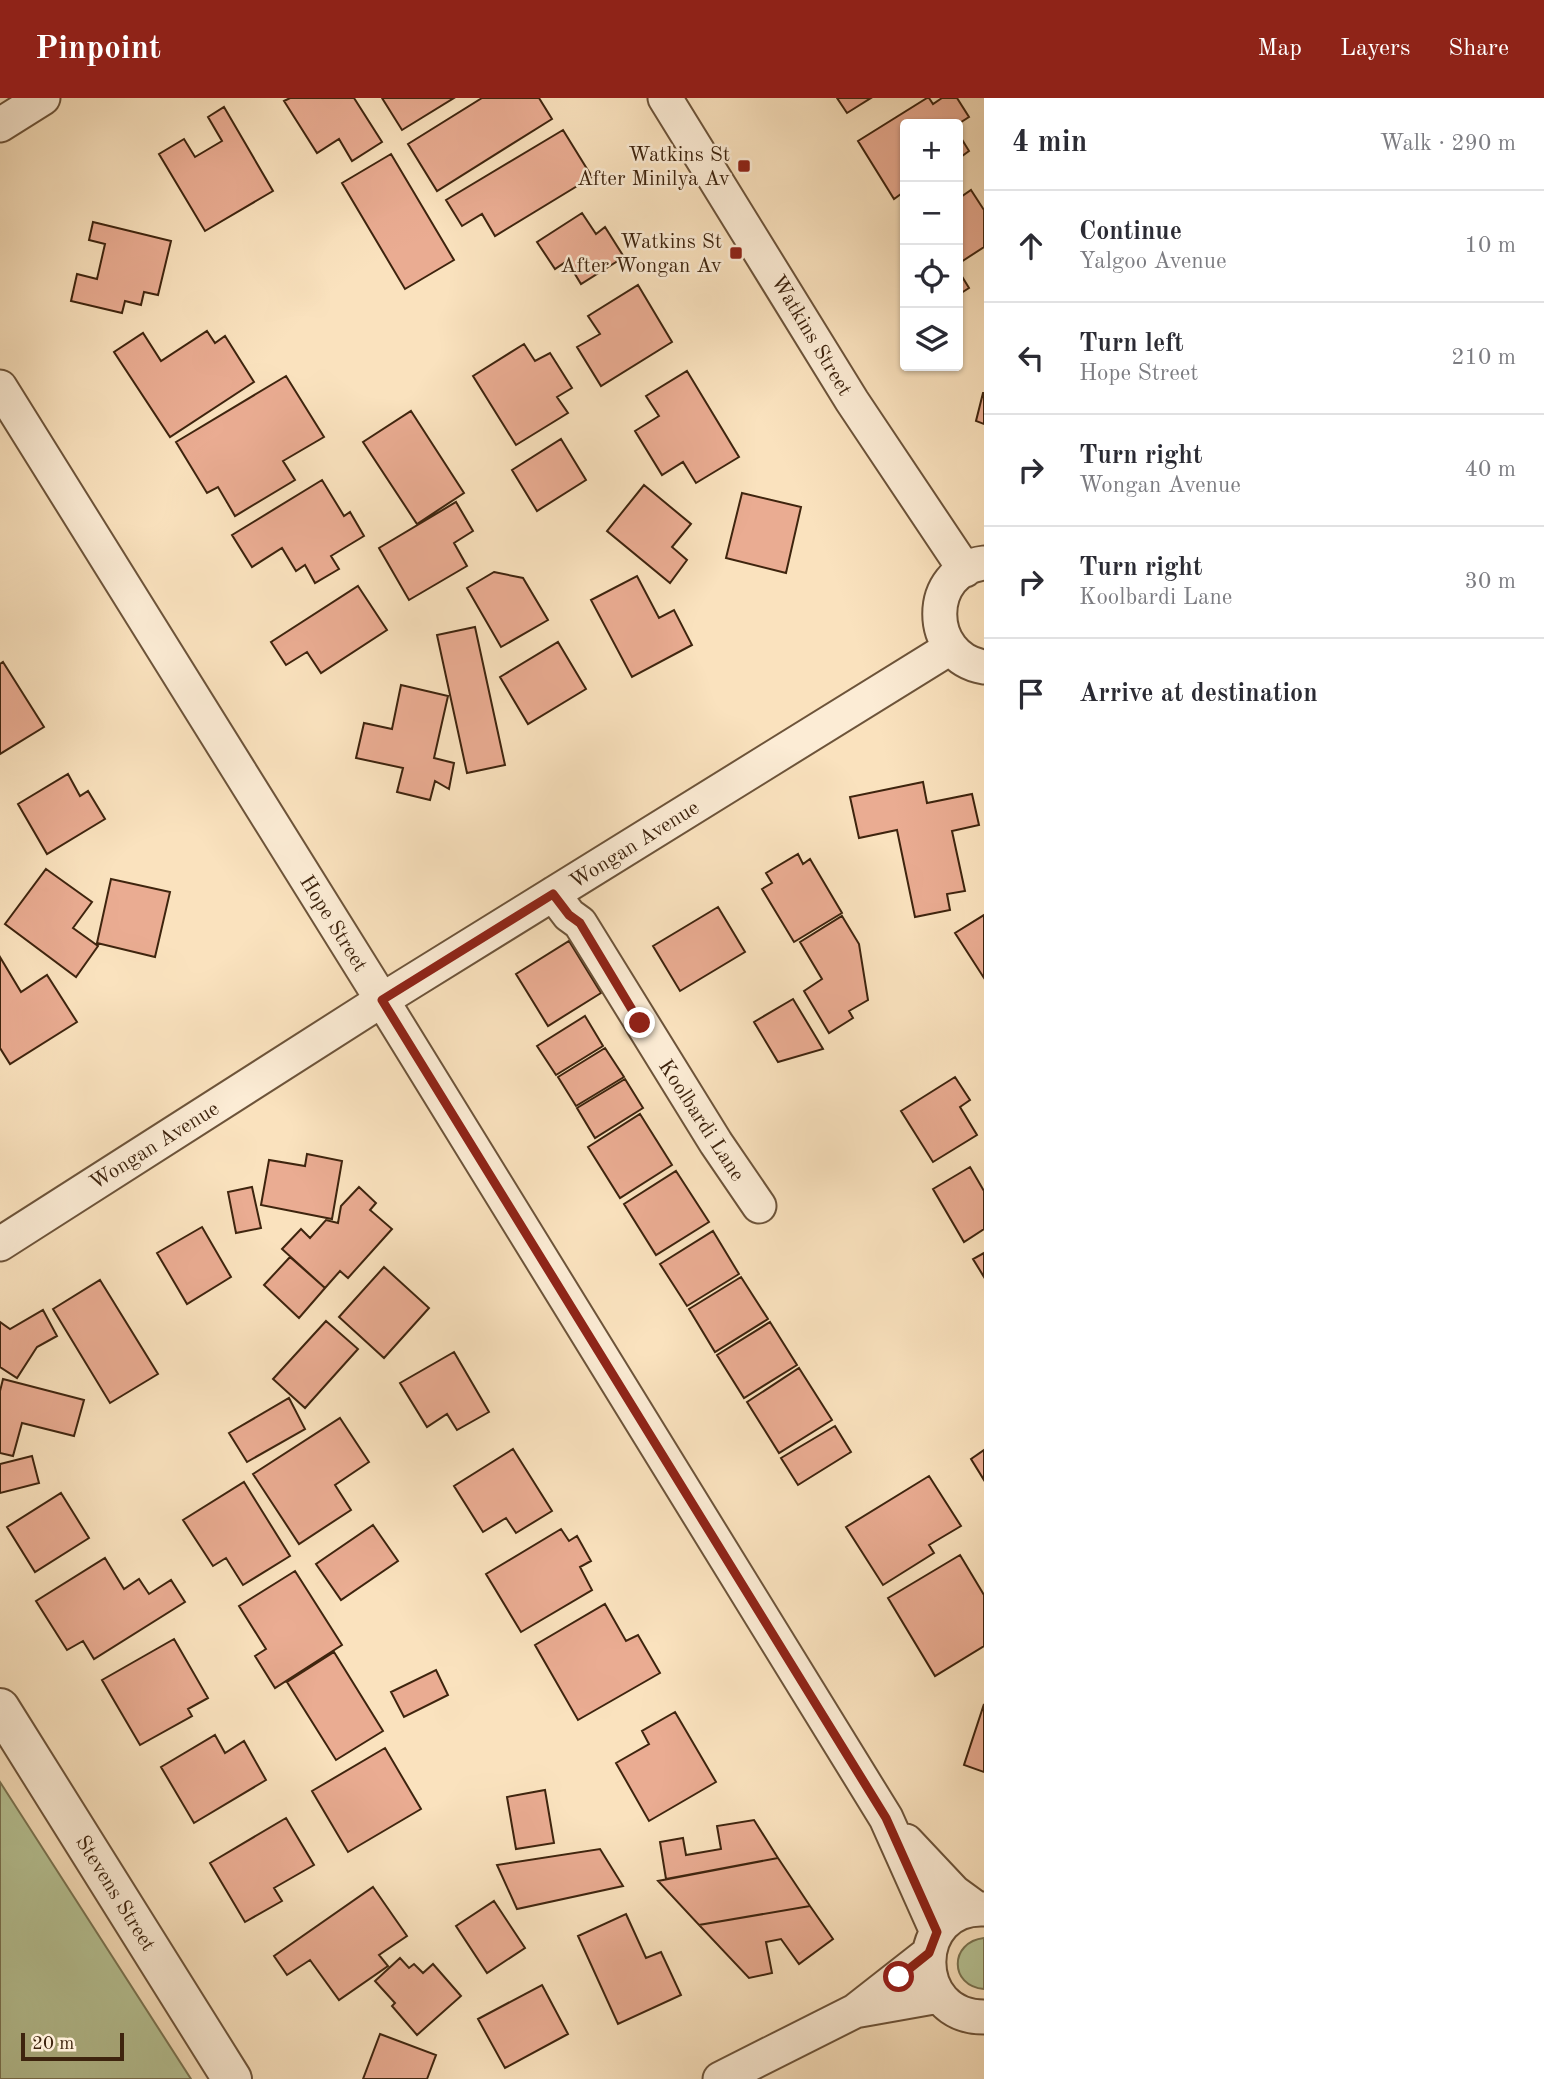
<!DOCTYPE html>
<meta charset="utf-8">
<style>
body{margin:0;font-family:"Old Standard TT",serif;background:#f7f7f7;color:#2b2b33}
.controls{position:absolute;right:21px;top:21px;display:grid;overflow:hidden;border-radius:7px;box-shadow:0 2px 5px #0004}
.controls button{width:63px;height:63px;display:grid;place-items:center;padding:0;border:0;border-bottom:2px solid #e1e1e2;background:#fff;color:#2b2b33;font:35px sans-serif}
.scale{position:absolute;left:21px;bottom:18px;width:103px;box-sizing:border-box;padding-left:7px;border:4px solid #3e240e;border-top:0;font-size:19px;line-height:24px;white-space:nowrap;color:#3e240e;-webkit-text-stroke:5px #fcecd5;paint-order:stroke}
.stop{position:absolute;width:21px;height:21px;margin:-16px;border:5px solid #8f2418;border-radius:50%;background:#fff}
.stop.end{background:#8f2418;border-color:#fff;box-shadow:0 2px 7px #0008}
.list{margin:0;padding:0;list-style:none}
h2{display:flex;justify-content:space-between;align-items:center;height:91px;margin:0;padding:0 28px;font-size:30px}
h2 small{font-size:23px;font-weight:400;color:#7c7c81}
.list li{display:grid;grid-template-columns:46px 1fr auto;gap:21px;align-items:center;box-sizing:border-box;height:112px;padding:0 28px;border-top:2px solid #e1e1e2}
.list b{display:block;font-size:26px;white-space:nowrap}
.list p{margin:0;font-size:23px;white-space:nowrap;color:#7c7c81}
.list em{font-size:23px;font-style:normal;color:#7c7c81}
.icon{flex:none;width:38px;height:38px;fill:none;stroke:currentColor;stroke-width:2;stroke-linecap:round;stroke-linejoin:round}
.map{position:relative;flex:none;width:984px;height:1981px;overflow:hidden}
header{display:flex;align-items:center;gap:42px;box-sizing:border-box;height:98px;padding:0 35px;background:#8f2418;color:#fff}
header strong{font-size:33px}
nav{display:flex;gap:38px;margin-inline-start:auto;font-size:24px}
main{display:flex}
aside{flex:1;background:#fff}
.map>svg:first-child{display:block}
.green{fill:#b7c496;stroke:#7a7452;stroke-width:2}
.building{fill:#eaac92;stroke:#3e240e;stroke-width:2}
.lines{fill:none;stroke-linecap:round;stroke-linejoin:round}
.minor-casing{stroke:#6d543a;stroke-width:37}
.tertiary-casing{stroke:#6d543a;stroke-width:42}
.minor{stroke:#fcecd5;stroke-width:33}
.tertiary{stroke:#fcecd5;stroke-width:38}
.route{stroke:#8f2418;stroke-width:9}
.poi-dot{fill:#8f2418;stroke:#fcecd5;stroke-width:2.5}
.labels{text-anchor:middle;stroke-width:5;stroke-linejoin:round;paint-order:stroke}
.poi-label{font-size:21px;fill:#3e240e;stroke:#fcecd5;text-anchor:end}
.street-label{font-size:21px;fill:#3e240e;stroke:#fcecd5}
</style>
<header>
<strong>Pinpoint</strong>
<nav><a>Map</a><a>Layers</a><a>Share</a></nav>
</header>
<main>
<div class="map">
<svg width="984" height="1981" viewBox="0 0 984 1981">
<rect width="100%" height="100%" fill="#fae2be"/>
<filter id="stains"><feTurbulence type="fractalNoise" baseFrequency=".00286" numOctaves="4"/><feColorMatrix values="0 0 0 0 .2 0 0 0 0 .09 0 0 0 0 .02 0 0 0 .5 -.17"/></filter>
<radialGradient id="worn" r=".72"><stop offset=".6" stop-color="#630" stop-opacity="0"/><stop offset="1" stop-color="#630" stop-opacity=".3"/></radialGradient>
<path class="green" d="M 0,1684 L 191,1981 L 0,1981 Z
M 984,1840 L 984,1891 C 949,1888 949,1844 984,1840 Z"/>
<path class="building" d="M 290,0 L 354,0 L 382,44 L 352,63 L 339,41 L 317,55 L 284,3 Z
M 382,0 L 454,0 L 402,32 Z
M 482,0 L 539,0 L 552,21 L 437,93 L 408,46 Z
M 837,0 L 871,0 L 847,15 Z
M 927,0 L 929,0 L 933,6 L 942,0 L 957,0 L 969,19 L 958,26 L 905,26 L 905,93 L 894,101 L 858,43 Z
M 224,9 L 273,93 L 205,133 L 159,56 L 184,41 L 195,59 L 222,43 L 208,19 Z
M 563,32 L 592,79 L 495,138 L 482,116 L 462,128 L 446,102 Z
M 958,35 L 969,53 L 958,61 Z
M 391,56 L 454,162 L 405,191 L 342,85 Z
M 971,92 L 984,112 L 984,149 L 958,166 L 958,101 Z
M 582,115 L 596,136 L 605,129 L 624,159 L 581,186 L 567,163 L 555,171 L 537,144 Z
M 93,124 L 171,143 L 158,197 L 144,194 L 141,207 L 125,203 L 122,215 L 71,203 L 77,176 L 97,181 L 105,146 L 89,142 Z
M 958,172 L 969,190 L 958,197 Z
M 638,187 L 672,244 L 601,288 L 577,249 L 600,236 L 588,218 Z
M 207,233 L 215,245 L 225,238 L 254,284 L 170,339 L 114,254 L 143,235 L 161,263 Z
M 524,246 L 535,263 L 550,255 L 572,290 L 557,299 L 568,315 L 516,347 L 473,278 Z
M 687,273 L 739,359 L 696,385 L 683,364 L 662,377 L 635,333 L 659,318 L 646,298 Z
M 286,278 L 324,339 L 283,363 L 295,382 L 235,418 L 218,389 L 207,395 L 176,344 Z
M 983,295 L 984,295 L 984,326 L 976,323 Z
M 411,313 L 464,395 L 417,426 L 363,344 Z
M 561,341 L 586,382 L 537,413 L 512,372 Z
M 322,382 L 344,418 L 350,414 L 364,438 L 331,458 L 339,471 L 315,485 L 305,467 L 296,473 L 282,450 L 252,469 L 232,437 Z
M 644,387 L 691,426 L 672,449 L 687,462 L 670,485 L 607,433 Z
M 742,395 L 801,409 L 786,475 L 726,460 Z
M 456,404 L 473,433 L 454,445 L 467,468 L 409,502 L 379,450 Z
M 494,474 L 523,480 L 548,522 L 501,549 L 467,490 Z
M 637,478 L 659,520 L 674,512 L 692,547 L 632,579 L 591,502 Z
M 358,488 L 387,532 L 321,575 L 307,554 L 286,567 L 271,544 Z
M 475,529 L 505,667 L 467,675 L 437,537 Z
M 558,544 L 586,591 L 528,626 L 500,579 Z
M 3,564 L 44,629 L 0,656 L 0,566 Z
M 401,587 L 448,598 L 434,660 L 454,665 L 449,691 L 435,683 L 430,702 L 397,694 L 403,670 L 356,660 L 364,625 L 392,631 Z
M 68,676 L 80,698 L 88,693 L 105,721 L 47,756 L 18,706 Z
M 923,684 L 927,705 L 972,696 L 979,727 L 952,733 L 965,793 L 947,796 L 950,812 L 915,819 L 897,732 L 859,740 L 850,699 Z
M 798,756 L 803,766 L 810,761 L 842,815 L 794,844 L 762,791 L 772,785 L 766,775 Z
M 46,771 L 92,804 L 73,830 L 98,848 L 76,879 L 5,826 Z
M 111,781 L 170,794 L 155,859 L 97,845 Z
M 718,809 L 745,854 L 680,893 L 653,848 Z
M 984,817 L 984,880 L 955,835 Z
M 842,818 L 859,846 L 868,902 L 849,913 L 853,920 L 829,935 L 804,893 L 822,881 L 800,844 Z
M 569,843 L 601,895 L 548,928 L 516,876 Z
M 0,859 L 21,894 L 47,877 L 77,924 L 10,966 L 0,950 Z
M 793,901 L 823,951 L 778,964 L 754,924 Z
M 585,918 L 603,948 L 556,977 L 537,948 Z
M 605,950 L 624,979 L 576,1008 L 558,979 Z
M 955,979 L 970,1002 L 960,1009 L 977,1037 L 933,1064 L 901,1013 Z
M 625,981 L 643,1010 L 595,1040 L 577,1010 Z
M 640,1016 L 672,1067 L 620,1100 L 588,1049 Z
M 307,1056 L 342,1063 L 332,1121 L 261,1107 L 269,1062 L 305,1068 Z
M 970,1069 L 984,1093 L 984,1131 L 964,1144 L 933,1091 Z
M 676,1073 L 709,1124 L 656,1157 L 624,1106 Z
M 252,1089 L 261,1130 L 236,1135 L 228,1094 Z
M 359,1089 L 376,1105 L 370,1112 L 392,1131 L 348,1180 L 340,1173 L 325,1190 L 282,1151 L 301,1131 L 310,1140 L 326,1122 L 338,1125 L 341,1108 Z
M 202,1129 L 231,1179 L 187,1206 L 157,1155 Z
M 713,1133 L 739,1176 L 687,1208 L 660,1166 Z
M 984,1155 L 984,1179 L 973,1161 Z
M 290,1159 L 325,1190 L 299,1220 L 264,1187 Z
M 384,1169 L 429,1210 L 384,1260 L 339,1219 Z
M 741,1179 L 768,1221 L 715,1254 L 689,1211 Z
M 100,1182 L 158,1276 L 110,1305 L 53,1211 Z
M 43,1212 L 57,1238 L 37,1249 L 17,1280 L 0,1269 L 0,1224 L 10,1231 Z
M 326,1223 L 358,1251 L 305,1310 L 273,1281 Z
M 770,1224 L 797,1267 L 744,1300 L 717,1257 Z
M 454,1254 L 489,1314 L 457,1332 L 447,1316 L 427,1329 L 400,1285 Z
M 799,1270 L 832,1322 L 779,1355 L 747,1304 Z
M 3,1281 L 84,1302 L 74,1338 L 22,1325 L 13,1358 L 0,1355 L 0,1293 Z
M 289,1300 L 305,1331 L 247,1364 L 229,1335 Z
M 340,1320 L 369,1364 L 335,1387 L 351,1412 L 299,1446 L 253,1376 Z
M 835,1328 L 851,1354 L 798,1387 L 781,1360 Z
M 513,1351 L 552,1413 L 516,1435 L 506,1420 L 483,1434 L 454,1388 Z
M 984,1352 L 984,1382 L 971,1361 Z
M 32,1358 L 39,1385 L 0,1395 L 0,1366 Z
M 929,1378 L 961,1428 L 929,1447 L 934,1455 L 883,1487 L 846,1429 Z
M 244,1384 L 290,1458 L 243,1487 L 226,1460 L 213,1468 L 183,1422 Z
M 61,1395 L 89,1440 L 35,1474 L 7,1429 Z
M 373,1427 L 398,1463 L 341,1502 L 316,1466 Z
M 561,1431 L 569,1443 L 577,1438 L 591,1463 L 580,1469 L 592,1492 L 521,1534 L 486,1476 Z
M 960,1457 L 984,1497 L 984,1548 L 935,1578 L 888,1500 Z
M 105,1460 L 124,1491 L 139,1481 L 149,1496 L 171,1482 L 185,1504 L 94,1561 L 83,1543 L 67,1552 L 36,1503 Z
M 295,1473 L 342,1547 L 275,1590 L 255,1558 L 266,1551 L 239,1508 Z
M 605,1506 L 626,1543 L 638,1537 L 660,1575 L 578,1622 L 535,1547 Z
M 174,1541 L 208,1600 L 188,1611 L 192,1618 L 140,1647 L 102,1582 Z
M 334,1554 L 383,1633 L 336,1662 L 287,1584 Z
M 436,1572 L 448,1597 L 404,1619 L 391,1594 Z
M 984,1606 L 984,1674 L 964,1667 Z
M 675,1614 L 716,1684 L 649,1723 L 616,1665 L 649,1646 L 642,1633 Z
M 215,1637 L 225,1655 L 244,1643 L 266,1682 L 194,1725 L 161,1669 Z
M 385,1650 L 421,1711 L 348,1754 L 312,1693 Z
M 545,1692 L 554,1745 L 516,1751 L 507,1699 Z
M 286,1720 L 314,1767 L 274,1790 L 282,1803 L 245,1824 L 210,1765 Z
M 754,1722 L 778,1760 L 666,1781 L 660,1744 L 683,1740 L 686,1757 L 721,1751 L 717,1728 Z
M 600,1751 L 623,1788 L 517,1811 L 497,1767 Z
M 778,1760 L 810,1808 L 699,1827 L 658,1783 Z
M 373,1789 L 407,1838 L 379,1857 L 388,1868 L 339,1902 L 310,1862 L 287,1877 L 274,1858 Z
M 494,1803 L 525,1850 L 487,1875 L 456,1828 Z
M 810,1808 L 833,1841 L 799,1866 L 781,1841 L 766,1844 L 772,1875 L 749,1880 L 699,1827 Z
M 626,1816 L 646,1860 L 661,1854 L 681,1897 L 618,1926 L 578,1838 Z
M 400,1860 L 409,1870 L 414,1866 L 423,1875 L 433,1866 L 461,1898 L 417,1937 L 392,1908 L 395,1905 L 375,1883 Z
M 542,1887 L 568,1936 L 505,1970 L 478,1921 Z
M 380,1936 L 436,1957 L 427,1981 L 363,1981 Z"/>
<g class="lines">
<g class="minor-casing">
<path id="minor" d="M 665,0 L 852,303 L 965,472
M 0,27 L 43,0
M 0,289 L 382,902 L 886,1720 L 937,1834
M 984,465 C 925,472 925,559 984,569
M 553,796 L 569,817 L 580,825 L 716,1045 L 759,1108
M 0,1146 L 382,902 L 950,550
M 906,1743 L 954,1794 L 976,1810
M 984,1811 C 911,1808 910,1919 984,1919
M 860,1912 L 939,1898
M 720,1981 L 855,1913 L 929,1855"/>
</g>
<g class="tertiary-casing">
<path id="tertiary" d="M 0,1610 L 232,1981"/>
</g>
<use href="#minor" class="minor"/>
<use href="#tertiary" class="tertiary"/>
</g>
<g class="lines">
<path class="route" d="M 640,925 L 580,825 L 569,817 L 553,796 L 382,902 L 886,1720 L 937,1834 L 929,1855 L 899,1879"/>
</g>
<g class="poi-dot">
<rect x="737" y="61" width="14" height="14" rx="3.5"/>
<rect x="729" y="148" width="14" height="14" rx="3.5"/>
</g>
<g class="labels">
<g class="poi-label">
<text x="730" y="63">Watkins St<tspan x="730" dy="24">After Minilya Av</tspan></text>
<text x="722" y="150">Watkins St<tspan x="722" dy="24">After Wongan Av</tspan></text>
</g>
<g class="street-label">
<text transform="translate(812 237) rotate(59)" y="7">Watkins Street</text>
<text transform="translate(634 746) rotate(-32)" y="7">Wongan Avenue</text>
<text transform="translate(334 825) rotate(58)" y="7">Hope Street</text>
<text transform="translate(702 1022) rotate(57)" y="7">Koolbardi Lane</text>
<text transform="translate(154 1047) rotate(-32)" y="7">Wongan Avenue</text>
<text transform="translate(116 1795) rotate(58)" y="7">Stevens Street</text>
</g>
</g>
<rect width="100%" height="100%" filter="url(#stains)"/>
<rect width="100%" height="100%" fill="url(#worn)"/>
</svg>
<div class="controls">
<button>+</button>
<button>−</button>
<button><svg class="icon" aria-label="locate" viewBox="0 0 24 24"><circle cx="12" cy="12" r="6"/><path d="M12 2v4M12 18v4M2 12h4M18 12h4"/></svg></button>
<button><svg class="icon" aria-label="layers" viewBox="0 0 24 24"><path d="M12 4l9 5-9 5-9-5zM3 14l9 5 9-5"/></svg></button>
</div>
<div class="scale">20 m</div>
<div class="stop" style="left:899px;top:1879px"></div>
<div class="stop end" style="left:640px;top:925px"></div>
</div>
<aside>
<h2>4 min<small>Walk · 290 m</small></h2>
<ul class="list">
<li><svg class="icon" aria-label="ahead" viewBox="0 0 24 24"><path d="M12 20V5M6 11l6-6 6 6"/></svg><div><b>Continue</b><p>Yalgoo Avenue</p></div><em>10 m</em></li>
<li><svg class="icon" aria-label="left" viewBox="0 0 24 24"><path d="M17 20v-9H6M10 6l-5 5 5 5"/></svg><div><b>Turn left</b><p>Hope Street</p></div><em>210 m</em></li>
<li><svg class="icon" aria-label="right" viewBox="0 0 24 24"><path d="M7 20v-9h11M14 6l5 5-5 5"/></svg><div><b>Turn right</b><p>Wongan Avenue</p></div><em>40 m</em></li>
<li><svg class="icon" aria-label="right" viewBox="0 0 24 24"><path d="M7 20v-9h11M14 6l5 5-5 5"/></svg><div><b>Turn right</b><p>Koolbardi Lane</p></div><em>30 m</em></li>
<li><svg class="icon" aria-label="arrive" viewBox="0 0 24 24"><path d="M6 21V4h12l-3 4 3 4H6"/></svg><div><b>Arrive at destination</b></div></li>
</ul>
</aside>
</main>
